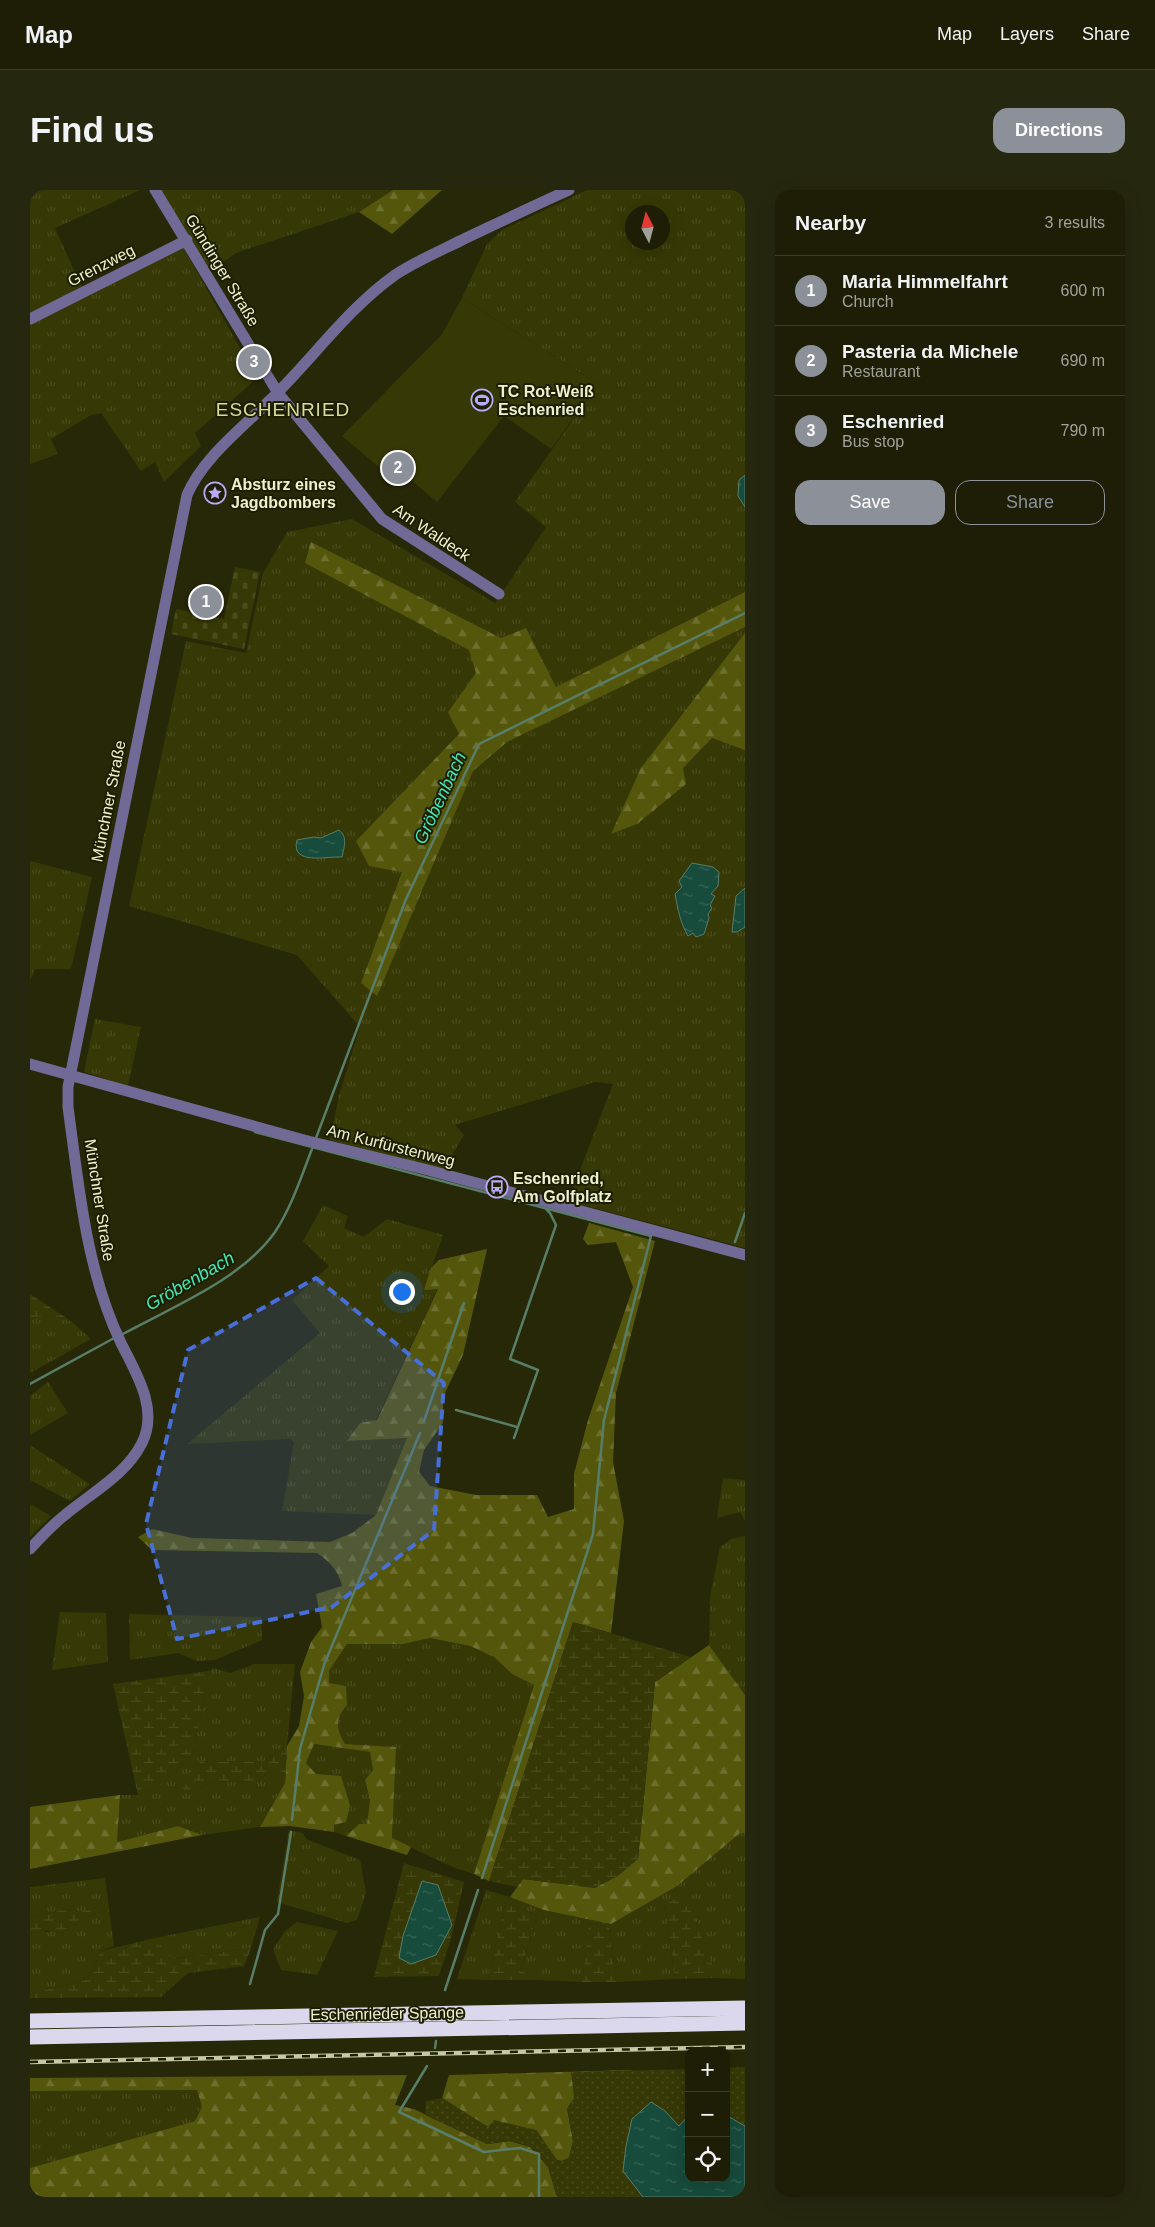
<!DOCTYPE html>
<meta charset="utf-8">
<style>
body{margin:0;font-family:Helvetica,sans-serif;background:#25270f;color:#f1f3f6}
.controls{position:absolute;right:15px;bottom:15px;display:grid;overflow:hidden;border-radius:10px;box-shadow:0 5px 20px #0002}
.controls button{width:45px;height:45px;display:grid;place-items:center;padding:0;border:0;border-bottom:1px solid #3b3c27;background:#1d1e05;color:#f1f3f6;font:25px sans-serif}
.compass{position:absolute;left:595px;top:15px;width:45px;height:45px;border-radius:50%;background:#1d1e05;box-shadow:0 5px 20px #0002;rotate:354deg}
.you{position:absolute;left:371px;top:1101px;width:18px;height:18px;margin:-12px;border:4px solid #fff;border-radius:50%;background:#1a73e8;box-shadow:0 0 0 8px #1a73e833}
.badge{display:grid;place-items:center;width:32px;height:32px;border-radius:50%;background:#8c9099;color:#fff;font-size:16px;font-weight:700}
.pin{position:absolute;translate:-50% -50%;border:2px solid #fff;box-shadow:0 1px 5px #0006}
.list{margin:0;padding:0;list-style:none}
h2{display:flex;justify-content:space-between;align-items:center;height:65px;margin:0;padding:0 20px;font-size:21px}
h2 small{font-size:16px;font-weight:400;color:#a0a29a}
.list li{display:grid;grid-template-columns:32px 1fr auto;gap:15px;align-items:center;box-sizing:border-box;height:70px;padding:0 20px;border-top:1px solid #3b3c27}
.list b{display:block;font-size:19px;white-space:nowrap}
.list p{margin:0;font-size:16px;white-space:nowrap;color:#a0a29a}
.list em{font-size:16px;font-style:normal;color:#a0a29a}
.actions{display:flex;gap:10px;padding:15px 20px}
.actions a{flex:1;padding:11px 0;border:1px solid #8c9099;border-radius:15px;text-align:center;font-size:18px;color:#8c9099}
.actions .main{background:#8c9099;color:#fff}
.icon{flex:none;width:28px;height:28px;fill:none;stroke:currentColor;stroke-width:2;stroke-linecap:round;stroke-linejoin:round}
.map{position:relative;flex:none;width:715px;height:2007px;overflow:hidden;border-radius:15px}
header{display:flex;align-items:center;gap:30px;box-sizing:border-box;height:70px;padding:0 25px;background:#1d1e05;border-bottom:1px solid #3b3c27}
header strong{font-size:24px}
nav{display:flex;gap:28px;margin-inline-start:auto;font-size:18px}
.intro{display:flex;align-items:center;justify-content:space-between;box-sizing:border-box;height:120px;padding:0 30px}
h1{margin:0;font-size:35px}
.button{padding:12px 22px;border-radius:15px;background:#8c9099;color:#fff;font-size:18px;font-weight:700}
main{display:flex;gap:30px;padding:0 30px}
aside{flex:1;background:#1d1e05;border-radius:15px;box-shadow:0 5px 20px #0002}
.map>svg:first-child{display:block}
.grass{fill:url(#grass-tufts);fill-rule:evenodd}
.forest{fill:url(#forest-firs)}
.wetland{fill:url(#wetland-marsh)}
.cemetery{fill:url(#cemetery-stones)}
.park{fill:url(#park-dots)}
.garden{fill:#363805}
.water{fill:url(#water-ripples);stroke:#587d69}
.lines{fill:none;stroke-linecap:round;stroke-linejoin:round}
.stream{stroke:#587d69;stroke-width:2.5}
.minor{stroke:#716a96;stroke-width:11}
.highway{stroke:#dbd8ee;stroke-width:15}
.rail-casing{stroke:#c6c9a8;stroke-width:4.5}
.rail{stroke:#1d1e00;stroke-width:2.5;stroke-dasharray:8;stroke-linecap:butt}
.marked{fill:#476fd7;fill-opacity:0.2;stroke:#476fd7;stroke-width:4;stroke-dasharray:10 6;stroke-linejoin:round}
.labels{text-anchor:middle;stroke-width:4;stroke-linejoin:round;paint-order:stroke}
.street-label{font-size:16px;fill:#eef1d1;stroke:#1d1e00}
.poi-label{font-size:16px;font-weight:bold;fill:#eef1d1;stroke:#1d1e00;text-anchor:start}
.water-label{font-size:18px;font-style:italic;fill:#43e4ba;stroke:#1d1e00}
.quarter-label{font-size:19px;letter-spacing:1px;fill:#d8dc9b;stroke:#1d1e00}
</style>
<header>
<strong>Map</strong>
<nav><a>Map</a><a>Layers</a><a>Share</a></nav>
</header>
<div class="intro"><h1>Find us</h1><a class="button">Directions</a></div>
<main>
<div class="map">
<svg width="715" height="2007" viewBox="0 0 715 2007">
<defs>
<pattern id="grass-tufts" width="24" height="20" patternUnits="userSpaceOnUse" patternTransform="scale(1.25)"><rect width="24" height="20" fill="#363805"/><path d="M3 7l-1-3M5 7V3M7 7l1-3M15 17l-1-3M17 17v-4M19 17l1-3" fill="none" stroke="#4a4c1d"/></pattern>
<pattern id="forest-firs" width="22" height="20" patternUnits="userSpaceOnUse" patternTransform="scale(1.25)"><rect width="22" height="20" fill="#54560c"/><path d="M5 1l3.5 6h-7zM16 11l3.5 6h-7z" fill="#6d6f2e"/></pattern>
<pattern id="wetland-marsh" width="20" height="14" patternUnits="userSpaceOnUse" patternTransform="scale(1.25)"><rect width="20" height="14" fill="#363805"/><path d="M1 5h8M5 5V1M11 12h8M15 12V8" fill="none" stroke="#4a4c1d"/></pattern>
<pattern id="cemetery-stones" width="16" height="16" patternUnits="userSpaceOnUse" patternTransform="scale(1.25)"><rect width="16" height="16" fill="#363805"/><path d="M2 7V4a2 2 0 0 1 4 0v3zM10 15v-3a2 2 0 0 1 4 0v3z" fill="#4a4c1d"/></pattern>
<pattern id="park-dots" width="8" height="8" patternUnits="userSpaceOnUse" patternTransform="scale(1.25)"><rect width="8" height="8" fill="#363805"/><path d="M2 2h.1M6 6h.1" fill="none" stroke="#4a4c1d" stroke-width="1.8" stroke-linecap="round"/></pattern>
<pattern id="water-ripples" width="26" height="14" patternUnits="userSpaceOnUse" patternTransform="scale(1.25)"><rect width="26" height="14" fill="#174b3c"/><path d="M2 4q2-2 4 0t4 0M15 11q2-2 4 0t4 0" fill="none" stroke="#396557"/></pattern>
</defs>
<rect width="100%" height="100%" fill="#272807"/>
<path class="grass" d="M 0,0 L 110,0 L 25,38 L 52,98 L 0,125 Z
M 131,0 L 363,0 L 329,22 L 206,63 L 179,81 Z
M 557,0 L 715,0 L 715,1058 L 538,1011 L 583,894 L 565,892 L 425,935 L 434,945 L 412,982 L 300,950 L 309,905 L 330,837 L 267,765 L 99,716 L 156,451 L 216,463 L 233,383 L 257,342 L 322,329 L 465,413 L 516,337 L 485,312 L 568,194 L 432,108 L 457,54 L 472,40 ZM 602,22 L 632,22 L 632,52 L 602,52 Z
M 153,57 L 227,188 L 165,243 L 171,256 L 134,292 L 125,272 L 111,281 L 71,223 L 61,225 L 21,249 L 28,264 L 0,274 L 0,132 Z
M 0,671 L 62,687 L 41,779 L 5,779 L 0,791 Z
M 65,829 L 111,837 L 98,896 L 54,882 Z
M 293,1015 L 318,1026 L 314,1038 L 334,1047 L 357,1029 L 413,1045 L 394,1100 L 408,1098 L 346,1230 L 318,1251 L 378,1248 L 346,1325 L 252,1321 L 264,1252 L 260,1249 L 157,1254 L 290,1143 L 262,1110 L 299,1076 L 273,1051 Z
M 21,1125 L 41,1131 L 61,1149 L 0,1183 L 0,1128 Z
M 18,1192 L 38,1223 L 0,1245 L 0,1206 Z
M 0,1255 L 60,1294 L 40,1311 L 0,1290 Z
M 693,1288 L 715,1290 L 715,1331 L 710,1322 L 687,1328 Z
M 0,1314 L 21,1326 L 0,1347 Z
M 715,1346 L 715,1505 L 679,1455 L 680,1407 L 690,1357 L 701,1349 Z
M 30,1422 L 76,1423 L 78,1472 L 22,1480 Z
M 99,1424 L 231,1427 L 232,1450 L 185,1470 L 167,1471 L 148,1463 L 100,1470 Z
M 400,1448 L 440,1456 L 464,1467 L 482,1484 L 504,1495 L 444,1684 L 425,1678 L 362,1649 L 365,1557 L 315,1554 L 307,1540 L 309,1524 L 299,1493 L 299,1481 L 317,1454 L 373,1454 Z
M 224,1474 L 265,1474 L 257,1556 L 234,1571 L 170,1572 L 170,1598 L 182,1592 L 226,1591 L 240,1582 L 255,1593 L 230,1637 L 172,1645 L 148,1636 L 86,1652 L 90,1605 L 108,1605 L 131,1595 L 163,1564 L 179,1481 L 183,1478 L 200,1483 Z
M 284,1554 L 340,1562 L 343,1580 L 335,1591 L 340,1610 L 337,1635 L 329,1634 L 316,1646 L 304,1642 L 286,1584 L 276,1573 Z
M 259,1640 L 273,1643 L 276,1649 L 330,1670 L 336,1703 L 327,1730 L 317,1733 L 247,1712 Z
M 710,1643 L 715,1643 L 715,1789 L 687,1788 L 657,1707 L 635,1715 L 645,1789 L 586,1792 L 579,1737 L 559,1733 L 552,1792 L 506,1790 L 491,1780 L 507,1725 L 475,1713 L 458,1790 L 427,1789 L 456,1700 L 480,1707 Z
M 75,1688 L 78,1709 L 66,1717 L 50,1722 L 36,1719 L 0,1728 L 0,1697 Z
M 79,1719 L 84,1756 L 71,1761 L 58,1789 L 0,1804 L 0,1740 L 6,1739 L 17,1742 L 45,1736 L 51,1728 Z
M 230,1727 L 221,1758 L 142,1769 L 125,1748 Z
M 267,1732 L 308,1741 L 287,1785 L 251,1780 L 243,1759 L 255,1741 Z
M 167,1900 L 172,1917 L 165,1931 L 0,1978 L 0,1901 Z"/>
<path class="forest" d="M 363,0 L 412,0 L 362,44 L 329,22 Z
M 281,352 L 471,448 L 496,438 L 526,497 L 715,402 L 715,437 L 477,552 L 443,581 L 347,806 L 331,793 L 372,682 L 339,676 L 326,651 L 429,544 L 418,522 L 446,483 L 439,460 L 275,373 Z
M 715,443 L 715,560 L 682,548 L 653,578 L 656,594 L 607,634 L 581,644 L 611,578 Z
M 559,1033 L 625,1051 L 586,1203 L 583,1272 L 594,1331 L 581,1443 L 543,1432 L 459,1691 L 444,1684 L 504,1495 L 482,1484 L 464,1467 L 440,1456 L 400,1448 L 373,1454 L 317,1454 L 299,1481 L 299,1493 L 316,1496 L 317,1515 C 305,1528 306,1539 315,1554 L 366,1557 L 362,1648 L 381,1657 L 377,1665 L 316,1646 L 329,1634 L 337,1634 L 340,1610 L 335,1590 L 343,1580 L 340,1562 L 284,1554 L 276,1573 L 286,1584 L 311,1586 L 320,1615 L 316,1632 L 304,1635 L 304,1642 L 260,1636 L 230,1637 L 255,1593 L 257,1556 L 269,1536 L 274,1506 L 270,1482 L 281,1452 L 292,1437 L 286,1404 L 312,1396 C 308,1380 300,1372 287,1363 L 122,1360 L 108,1347 L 122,1339 L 162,1348 L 300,1352 L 322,1343 L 346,1325 L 377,1248 L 317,1251 L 330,1233 L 347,1230 L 408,1099 L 394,1100 L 401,1078 L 409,1070 L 457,1059 L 433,1165 L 413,1207 L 413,1233 L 394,1260 L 389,1282 L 400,1296 L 446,1305 L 507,1305 L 518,1327 L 544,1319 L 544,1284 L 558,1230 L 603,1097 L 586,1052 L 558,1055 L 553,1049 Z
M 679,1455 L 715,1505 L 715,1643 L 710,1643 L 647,1696 L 581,1734 L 514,1720 L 480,1707 L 493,1689 L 565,1698 L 608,1669 L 625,1492 Z
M 90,1605 L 87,1652 L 148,1636 L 172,1645 L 0,1679 L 0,1617 Z
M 602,1880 L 537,1918 L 543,1951 L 539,1968 L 532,1971 L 527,1970 L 506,1940 L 458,1937 L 412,1908 L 419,1885 Z
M 377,1885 L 365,1915 L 384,1919 L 457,1954 L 480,1951 L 500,1957 L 518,1977 L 527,2007 L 0,2007 L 0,1978 L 165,1931 L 172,1917 L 167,1900 L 0,1901 L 0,1888 Z"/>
<path class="wetland" d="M 0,1104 L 41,1131 L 21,1125 L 0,1128 Z
M 543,1432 L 661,1467 L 625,1492 L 608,1669 L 588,1686 L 565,1698 L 493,1689 L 487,1697 L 459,1691 Z
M 179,1481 L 163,1564 L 131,1595 L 108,1605 L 83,1494 Z
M 257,1556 L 255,1593 L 240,1582 L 226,1591 L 182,1592 L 170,1598 L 154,1600 L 148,1593 L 170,1572 L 234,1571 Z
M 374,1673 L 434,1692 L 422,1745 L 409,1786 L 344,1787 Z
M 657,1706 L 687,1788 L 645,1789 L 635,1715 L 648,1707 Z
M 78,1709 L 79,1719 L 51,1728 L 45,1736 L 32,1741 L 0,1740 L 0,1728 L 36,1719 L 50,1722 L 66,1717 Z
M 475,1713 L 507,1725 L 491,1780 L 506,1790 L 458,1790 Z
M 559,1733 L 579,1737 L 586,1792 L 552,1792 Z
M 125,1748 L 143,1769 L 221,1758 L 214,1776 L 158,1783 L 131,1807 L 0,1808 L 0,1804 L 58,1789 L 71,1761 Z"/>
<path class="cemetery" d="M 205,377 L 230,382 L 214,459 L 141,444 L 146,419 L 194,429 Z"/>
<path class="park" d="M 715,1877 L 715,2007 L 527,2007 L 518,1977 L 500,1957 L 480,1951 L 457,1954 L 395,1925 L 396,1911 L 412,1908 L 458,1937 L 464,1930 L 506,1940 L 527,1970 L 532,1971 L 539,1967 L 543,1951 L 537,1918 L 544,1908 L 541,1882 L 659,1879 L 659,1988 L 696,1988 L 696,1878 Z"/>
<path class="garden" d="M 432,108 L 568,194 L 521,259 L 474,226 L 407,312 L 376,286 L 369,294 L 312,246 L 412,144 Z"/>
<path class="water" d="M 715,285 L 715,317 L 708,306 L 709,290 Z
M 309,640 C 318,647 314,657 312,667 C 298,666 260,676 267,650 L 284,647 L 291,648 Z
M 662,673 L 683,677 L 689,682 L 688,696 L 681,704 L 685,706 L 680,715 L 682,718 L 678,724 L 679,728 L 674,744 L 666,747 L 663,743 L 658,746 C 650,732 648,720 645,704 L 652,697 L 649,691 Z
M 715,698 L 715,737 L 707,742 L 702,742 L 706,706 Z
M 392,1691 L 408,1695 L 422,1735 L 406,1765 L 381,1774 L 369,1768 L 373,1746 Z
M 621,1912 L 635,1921 L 649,1936 L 659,1925 L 659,1988 L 696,1988 L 696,1925 L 715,1936 L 715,2007 L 613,2007 L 593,1981 L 596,1956 L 602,1929 Z"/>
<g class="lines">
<path class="stream" d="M 225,942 L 621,1046 L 574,1230 L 563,1344 L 452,1688
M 286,948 L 376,709 L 449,554 L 715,423
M 705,1052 L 715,1023
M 91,1145 C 142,1117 211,1090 245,1042 C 262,1016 271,987 282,959
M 0,1194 L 86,1147
M 426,1220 L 487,1237
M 394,1231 L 434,1113
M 484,1248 L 508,1180 L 480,1169 L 526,1035 L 520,1023 L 516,1019
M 262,1630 L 270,1559 L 294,1475 L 390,1243
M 220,1794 L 235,1740 L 248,1724 L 261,1642
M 415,1800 L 448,1700
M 405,1858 L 406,1851
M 397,1876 L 369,1922 L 454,1962 L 490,1958 L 509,1964 L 509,2007"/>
<path class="minor" d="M 125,0 L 248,203 L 352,329 L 469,404
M 0,129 L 157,50
M 0,874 L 274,950 L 394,979 L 715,1065
M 0,1359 C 11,1347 22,1335 35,1325 C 61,1303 96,1285 112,1253 C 129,1219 106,1183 91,1153 C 56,1080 49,997 38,917 L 38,897 L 157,305 C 173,268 211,239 239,211 C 282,170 316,120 365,85 C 386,71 410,61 432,50 C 468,33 503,16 539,0"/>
<path class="highway" d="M 0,1831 L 715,1818
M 0,1847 L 715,1833"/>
<g class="rail-casing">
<path id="rail" d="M 0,1872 L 715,1857"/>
</g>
<use href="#rail" class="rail"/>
</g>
<path class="marked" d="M 286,1088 L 414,1193 L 404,1340 L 302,1417 L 147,1449 L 116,1334 L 158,1160 Z"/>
<defs>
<g id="stadium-ring" transform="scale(1.125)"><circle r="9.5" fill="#1d1e00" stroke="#b8abf7" stroke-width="1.5"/><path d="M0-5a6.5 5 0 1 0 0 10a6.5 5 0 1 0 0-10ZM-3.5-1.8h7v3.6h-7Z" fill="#b8abf7"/></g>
<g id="sight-ring" transform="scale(1.125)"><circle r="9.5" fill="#1d1e00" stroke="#b8abf7" stroke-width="1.5"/><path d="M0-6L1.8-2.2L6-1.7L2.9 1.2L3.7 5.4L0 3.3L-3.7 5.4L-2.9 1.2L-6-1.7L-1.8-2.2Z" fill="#b8abf7"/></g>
<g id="bus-ring" transform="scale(1.125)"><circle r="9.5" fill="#1d1e00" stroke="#b8abf7" stroke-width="1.5"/><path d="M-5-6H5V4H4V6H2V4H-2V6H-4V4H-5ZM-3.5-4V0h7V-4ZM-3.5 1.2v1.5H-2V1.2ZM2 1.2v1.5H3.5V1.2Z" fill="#b8abf7"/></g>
</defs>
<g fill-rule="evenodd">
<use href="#stadium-ring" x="452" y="210"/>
<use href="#sight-ring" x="185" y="303"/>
<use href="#bus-ring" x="467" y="997"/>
</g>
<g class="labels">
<g class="street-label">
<text transform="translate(71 75) rotate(-27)" y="6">Grenzweg</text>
<text transform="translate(193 80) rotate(59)" y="6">Gündinger Straße</text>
<text transform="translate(402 342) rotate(34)" y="6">Am Waldeck</text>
<text transform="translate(78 611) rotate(-79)" y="6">Münchner Straße</text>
<text transform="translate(361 955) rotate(14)" y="6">Am Kurfürstenweg</text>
<text transform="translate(70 1010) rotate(81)" y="6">Münchner Straße</text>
<text transform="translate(357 1823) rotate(-1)" y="6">Eschenrieder Spange</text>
</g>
<g class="poi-label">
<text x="468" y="207">TC Rot-Weiß<tspan x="468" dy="18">Eschenried</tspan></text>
<text x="201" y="300">Absturz eines<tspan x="201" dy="18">Jagdbombers</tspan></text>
<text x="483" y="994">Eschenried,<tspan x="483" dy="18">Am Golfplatz</tspan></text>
</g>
<g class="water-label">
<text transform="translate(410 608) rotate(-65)" y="6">Gröbenbach</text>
<text transform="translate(160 1091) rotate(-30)" y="6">Gröbenbach</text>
</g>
<g class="quarter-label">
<text x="253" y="226">ESCHENRIED</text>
</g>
</g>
</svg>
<div class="controls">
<button>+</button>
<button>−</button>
<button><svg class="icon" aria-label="locate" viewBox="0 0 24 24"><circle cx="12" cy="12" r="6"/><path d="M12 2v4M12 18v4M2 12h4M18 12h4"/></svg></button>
</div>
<svg class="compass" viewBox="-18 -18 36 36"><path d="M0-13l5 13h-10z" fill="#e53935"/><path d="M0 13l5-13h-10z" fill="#a0a29a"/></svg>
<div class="you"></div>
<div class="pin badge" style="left:176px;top:412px">1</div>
<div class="pin badge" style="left:368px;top:278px">2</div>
<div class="pin badge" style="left:224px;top:172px">3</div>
</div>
<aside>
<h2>Nearby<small>3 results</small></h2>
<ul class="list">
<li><span class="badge">1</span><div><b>Maria Himmelfahrt</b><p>Church</p></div><em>600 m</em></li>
<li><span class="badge">2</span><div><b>Pasteria da Michele</b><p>Restaurant</p></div><em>690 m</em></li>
<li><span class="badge">3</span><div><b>Eschenried</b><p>Bus stop</p></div><em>790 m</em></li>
</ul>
<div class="actions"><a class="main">Save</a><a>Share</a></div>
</aside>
</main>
